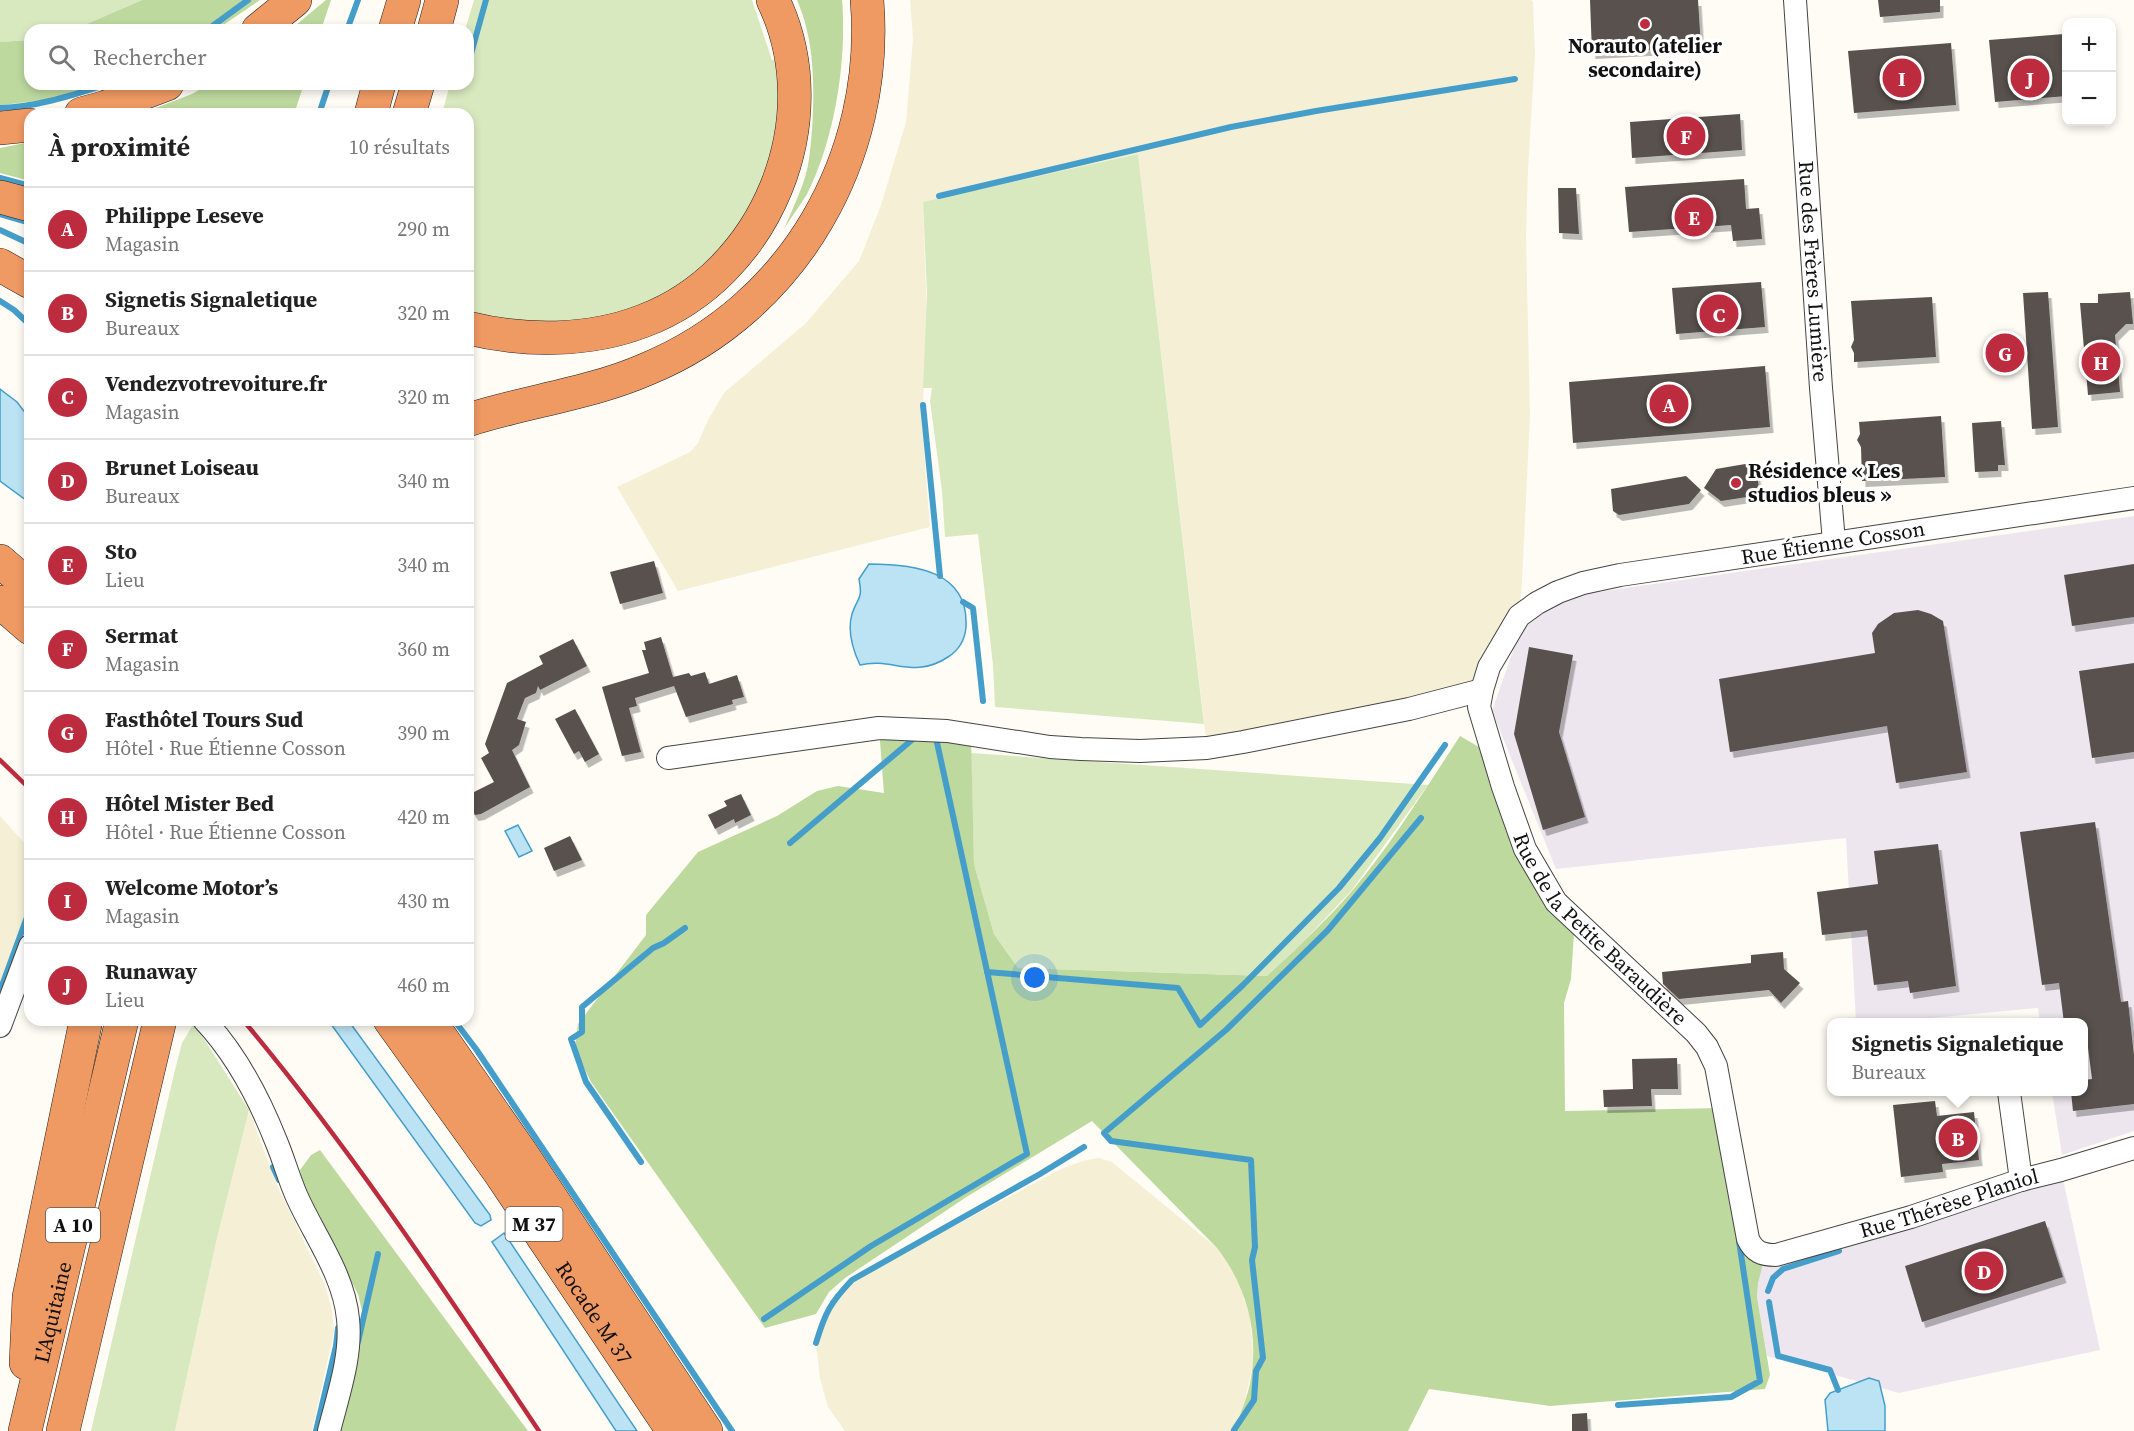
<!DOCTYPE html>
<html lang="fr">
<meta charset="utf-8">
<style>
body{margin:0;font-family:"Source Serif 4",serif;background:#f2f2f2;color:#222}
.controls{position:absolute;right:18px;top:18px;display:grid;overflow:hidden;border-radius:12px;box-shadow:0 3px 9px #0003}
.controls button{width:54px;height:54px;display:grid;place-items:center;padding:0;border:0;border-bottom:2px solid #e0e0e0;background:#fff;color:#222;font:30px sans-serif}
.you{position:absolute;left:1035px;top:978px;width:21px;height:21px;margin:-15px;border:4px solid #fff;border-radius:50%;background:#1a73e8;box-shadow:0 0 0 9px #1a73e833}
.badge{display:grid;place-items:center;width:39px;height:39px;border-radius:50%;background:#bd2c3e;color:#fff;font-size:20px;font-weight:700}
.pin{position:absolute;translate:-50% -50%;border:3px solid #fff;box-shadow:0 2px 6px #0006}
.popup{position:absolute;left:1827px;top:1018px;width:261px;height:78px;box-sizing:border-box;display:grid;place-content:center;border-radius:12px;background:#fff;filter:drop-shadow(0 2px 4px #0005);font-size:20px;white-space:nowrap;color:#767676}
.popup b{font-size:22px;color:#222}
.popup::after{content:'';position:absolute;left:50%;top:100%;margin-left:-12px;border:12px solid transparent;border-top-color:#fff}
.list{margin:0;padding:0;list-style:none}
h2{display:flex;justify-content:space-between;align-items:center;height:78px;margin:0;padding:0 24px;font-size:26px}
h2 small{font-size:20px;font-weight:400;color:#767676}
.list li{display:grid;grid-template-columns:39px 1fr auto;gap:18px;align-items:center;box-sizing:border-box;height:84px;padding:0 24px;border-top:2px solid #e0e0e0}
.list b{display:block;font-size:22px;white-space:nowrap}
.list p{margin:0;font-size:20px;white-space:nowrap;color:#767676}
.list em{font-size:20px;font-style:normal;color:#767676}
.icon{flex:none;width:33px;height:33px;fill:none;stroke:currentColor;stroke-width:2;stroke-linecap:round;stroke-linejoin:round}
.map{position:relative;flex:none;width:2134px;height:1431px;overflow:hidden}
.search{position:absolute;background:#fff;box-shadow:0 3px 9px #0003;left:24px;top:24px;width:450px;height:66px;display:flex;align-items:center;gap:15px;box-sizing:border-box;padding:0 21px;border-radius:18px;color:#767676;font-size:22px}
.panel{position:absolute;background:#fff;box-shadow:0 3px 9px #0003;left:24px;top:108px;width:450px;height:918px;border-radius:18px}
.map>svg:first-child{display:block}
.industrial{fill:#ede6ef}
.farmland{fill:#f5f0d5}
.green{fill:#d8e9bf}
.forest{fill:#bdd99e}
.water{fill:#bbe3f4;stroke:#459ec9;stroke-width:1.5}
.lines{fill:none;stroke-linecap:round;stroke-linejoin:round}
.stream{stroke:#459ec9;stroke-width:6}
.building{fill:#59514d;filter:url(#shadow)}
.minor-casing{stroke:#444;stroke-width:24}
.highway-casing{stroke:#222;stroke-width:34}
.minor{stroke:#fff;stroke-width:22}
.highway{stroke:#ef9963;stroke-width:33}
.rail{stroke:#bd2c3e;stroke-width:4.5}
.poi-dot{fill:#bd2c3e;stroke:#fff;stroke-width:2}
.labels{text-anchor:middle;stroke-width:6;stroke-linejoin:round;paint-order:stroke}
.shield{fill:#fff;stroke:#585858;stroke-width:1.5}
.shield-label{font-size:20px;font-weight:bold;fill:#111}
.poi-label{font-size:21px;font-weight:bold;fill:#111;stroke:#fff}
.street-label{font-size:21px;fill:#111;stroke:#fff}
</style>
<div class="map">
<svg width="2134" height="1431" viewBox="0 0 2134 1431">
<defs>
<filter id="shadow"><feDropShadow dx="3.5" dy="6" stdDeviation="0" flood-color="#0004"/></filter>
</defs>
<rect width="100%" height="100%" fill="#fffcf5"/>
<path class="industrial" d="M 2134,516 L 2134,1131 L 2062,1155 L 2052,1092 L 2084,1092 L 2084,1022 L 2040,1022 L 2038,1008 L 1888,1022 L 1856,1022 L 1846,838 L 1556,869 L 1492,711 L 1521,628 L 1569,596 Z
M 2061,1170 L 2100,1350 L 1899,1393 L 1767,1356 L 1757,1297 L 1758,1284 L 1765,1255 Z"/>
<path class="farmland" d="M 910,0 L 1531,0 L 1533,2 L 1535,54 L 1528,170 L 1526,236 L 1530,416 L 1522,583 L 1519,616 L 1489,667 L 1465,686 L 1207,748 L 1138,154 L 923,203 L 927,318 L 922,424 L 930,527 L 678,591 L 617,487 L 690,452 L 698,443 L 708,420 L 724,393 L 806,323 L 859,261 L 881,205 L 906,122 L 913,39 Z
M 0,816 L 30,849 L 30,909 L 0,991 Z
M 249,1110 L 276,1183 L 325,1285 L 332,1310 L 334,1331 L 312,1431 L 175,1431 L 217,1238 Z
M 1099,1158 L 1112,1162 L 1217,1248 L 1230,1265 L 1239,1282 L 1250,1317 L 1254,1360 L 1244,1405 L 1235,1431 L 845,1431 L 828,1407 L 820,1379 L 816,1343 L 824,1317 L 833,1301 L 852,1280 L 1063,1168 L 1086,1160 Z"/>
<path class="green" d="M 0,0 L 142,0 L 89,23 L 67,30 L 30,30 L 30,40 L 0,42 Z
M 474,0 L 752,0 L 772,60 L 783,62 L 772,177 L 701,278 L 614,323 L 468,321 L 468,114 L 442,114 L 450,84 L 468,84 L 468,30 L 465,30 Z
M 1138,154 L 1201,699 L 1204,724 L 995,707 L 993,665 L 978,534 L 945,537 L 942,491 L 930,401 L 932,388 L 923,388 L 927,294 L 923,202 Z
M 971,753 L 1428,785 L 1352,890 L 1308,937 L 1267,976 L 1018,968 L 994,934 L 974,864 Z
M 194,1023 L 249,1110 L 217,1238 L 175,1431 L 91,1431 L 174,1074 L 182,1043 Z"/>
<path class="forest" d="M 142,0 L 260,0 L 216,30 L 67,30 L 89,23 Z
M 326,0 L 331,0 L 321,30 L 290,30 Z
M 797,0 L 842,0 C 847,60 835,139 807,194 C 800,206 791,217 784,229 C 793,207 806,183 809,159 C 814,123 816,66 807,31 C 805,20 801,10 797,0 Z
M 30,40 L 30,84 L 102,84 C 73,97 32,102 0,105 L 0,42 Z
M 209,84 L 304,84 L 294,114 L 140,114 L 192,94 Z
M 30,142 L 30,181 L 0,173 L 0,148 Z
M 879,728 L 971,734 L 974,864 L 994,934 L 1018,968 L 1267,976 C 1296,949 1326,921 1352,891 C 1392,843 1426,788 1460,736 L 1479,747 L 1513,850 L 1544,903 L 1574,933 L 1571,979 L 1564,1003 L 1565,1111 L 1724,1108 L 1748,1239 L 1765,1255 L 1758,1284 L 1757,1297 L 1770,1375 L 1765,1389 L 1550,1406 L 1429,1389 L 1408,1431 L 1235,1431 C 1240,1413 1248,1397 1251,1378 C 1259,1332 1246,1285 1217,1248 L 1092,1121 L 968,1196 L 845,1278 L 829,1292 L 816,1314 L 765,1328 L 591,1082 L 575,1049 L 578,1024 L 646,935 L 646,915 L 698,852 L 777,816 L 817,791 L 838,786 L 884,793 Z
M 320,1150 L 528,1431 L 335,1431 L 359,1333 L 362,1311 L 358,1294 L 304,1190 L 300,1170 L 311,1155 Z"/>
<path class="water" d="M 0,389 L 17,402 L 30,419 L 30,503 L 0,481 Z
M 869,564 C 913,564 969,570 966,627 C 965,639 959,650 948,657 C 913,680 893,657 860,665 C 853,650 847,631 852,614 C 858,596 863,600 859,579 Z
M 518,825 L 532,851 L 519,857 L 505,831 Z
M 328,1020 L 348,1020 L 490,1215 L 491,1220 L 481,1226 L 475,1223 Z
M 504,1233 L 637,1431 L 616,1431 L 492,1242 Z
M 1869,1378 L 1879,1381 L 1885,1406 L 1885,1431 L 1828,1431 L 1825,1400 L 1830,1393 Z"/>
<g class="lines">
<path class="stream" d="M 207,30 L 248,0
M 347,30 L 358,0
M 469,61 L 486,0
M 0,108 C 37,107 73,95 108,84
M 319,114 L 329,84
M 0,178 L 30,186
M 939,196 L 1231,127 L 1316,111 L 1515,79
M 0,214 L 30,223
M 0,230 L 30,244
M 0,301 L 14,310 L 30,325
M 923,405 L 940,576
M 963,602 L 973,608 L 983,701
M 790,843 L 913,739
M 987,972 L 1178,988 L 1200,1025 L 1243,985 L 1339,888 L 1380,838 L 1445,745
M 0,991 L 30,909
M 454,1020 L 476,1049 L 732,1431
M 641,1162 L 586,1082 L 571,1039 L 582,1032 L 582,1007 L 653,948 L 664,943 L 685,928
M 273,1167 L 279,1180
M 1768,1291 L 1773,1278 L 1783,1269 L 1839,1251
M 1769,1302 L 1778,1356 L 1830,1370 L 1838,1390
M 764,1319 L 871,1246 L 1027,1154 L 936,738
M 358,1342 L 378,1254
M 816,1343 C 825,1313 830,1303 852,1280 L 1040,1174 L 1084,1147
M 1618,1405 L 1731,1397 L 1760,1381 L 1739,1241
M 1234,1430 L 1254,1400 L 1256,1371 L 1263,1358 L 1252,1260 L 1255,1247 L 1251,1160 L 1111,1141 L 1104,1133 L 1226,1030 L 1328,930 L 1421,818
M 316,1431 L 336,1346 L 338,1328"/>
</g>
<path class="building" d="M 1590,0 L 1698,0 L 1701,47 L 1592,53 Z
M 1878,0 L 1940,0 L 1940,12 L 1880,17 Z
M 2064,34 L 2067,96 L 1995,102 L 1989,40 Z
M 1951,43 L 1956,105 L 1854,113 L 1848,51 Z
M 1740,114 L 1742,150 L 1632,158 L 1630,122 Z
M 1744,179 L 1746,209 L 1759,208 L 1762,239 L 1733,241 L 1731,225 L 1629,232 L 1625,187 Z
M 1558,188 L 1576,188 L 1579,234 L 1559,233 Z
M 1761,282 L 1765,327 L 1676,334 L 1672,288 Z
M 2048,292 L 2058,427 L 2032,429 L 2023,293 Z
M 2130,292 L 2133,324 L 2126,324 L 2115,335 L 2120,392 L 2088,395 L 2080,303 L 2098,303 L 2098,294 Z
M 1932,297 L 1936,357 L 1854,362 L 1854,353 L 1851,347 L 1854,340 L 1851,301 Z
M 1765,366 L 1770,427 L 1573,443 L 1569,382 Z
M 1941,416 L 1945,477 L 1862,481 L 1861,447 L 1857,440 L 1860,434 L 1859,422 Z
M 2001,421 L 2005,465 L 1998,465 L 1998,471 L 1975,472 L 1972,423 Z
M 1751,463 L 1756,468 L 1760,495 L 1721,501 L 1704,488 L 1716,469 Z
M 1686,476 L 1701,490 L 1689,504 L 1619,515 L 1613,511 L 1611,489 Z
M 654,561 L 663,593 L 620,604 L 610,572 Z
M 2134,564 L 2134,617 L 2072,626 L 2064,575 Z
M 1918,610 L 1931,614 L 1943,621 L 1967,772 L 1896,783 L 1887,726 L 1730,752 L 1719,679 L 1875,653 L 1872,633 L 1878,624 L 1894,613 Z
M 661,637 L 673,677 L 689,673 L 691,676 L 705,672 L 709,684 L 737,675 L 744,697 L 732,700 L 733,704 L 686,717 L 674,686 L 635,698 L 637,706 L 629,708 L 641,752 L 622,756 L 602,687 L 649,673 L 642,650 L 646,650 L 644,642 Z
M 573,639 L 587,666 L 540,690 L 538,686 L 536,693 L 525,698 L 517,719 L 526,722 L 519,745 L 512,750 L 530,787 L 481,814 L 475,815 L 468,804 L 468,795 L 494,782 L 481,758 L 489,753 L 485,744 L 507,683 L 543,664 L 539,656 Z
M 1529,647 L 1573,655 L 1559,732 L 1585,817 L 1543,830 L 1514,734 Z
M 2134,663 L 2134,752 L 2092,758 L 2079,671 Z
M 575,709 L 599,754 L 585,762 L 579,751 L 574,754 L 555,719 Z
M 741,794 L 751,815 L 735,823 L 734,819 L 715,829 L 708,815 L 727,806 L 724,801 Z
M 2095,822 L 2121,1002 L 2128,1001 L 2134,1056 L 2134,1104 L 2073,1111 L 2071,1092 L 2084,1092 L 2084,1080 L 2092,1079 L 2086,1032 L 2084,1033 L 2084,1023 L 2064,1023 L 2059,983 L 2042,985 L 2020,832 Z
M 570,836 L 582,860 L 554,871 L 544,848 Z
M 1938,844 L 1956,986 L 1910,993 L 1908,981 L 1874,985 L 1867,930 L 1822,935 L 1817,892 L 1878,884 L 1874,851 Z
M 1783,952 L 1784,969 L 1800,983 L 1781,1003 L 1769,990 L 1679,999 L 1663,984 L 1662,972 L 1751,963 L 1751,955 Z
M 1677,1058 L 1678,1089 L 1651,1089 L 1652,1106 L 1604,1107 L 1603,1090 L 1633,1089 L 1632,1059 Z
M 1935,1101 L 1937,1116 L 1974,1112 L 1979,1160 L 1942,1164 L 1943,1172 L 1901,1177 L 1893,1105 Z
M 2045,1221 L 2063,1277 L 1922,1322 L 1905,1266 Z
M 1587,1413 L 1588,1431 L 1572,1431 L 1572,1414 Z"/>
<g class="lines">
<g class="minor-casing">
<g id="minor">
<path id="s1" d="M 1795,0 L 1821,388 L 1834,542"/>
<path id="s2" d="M 2134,498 L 1620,575 L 1583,583 L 1558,592 L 1537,603 L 1519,616 L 1489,667 L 1482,690 L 1479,707 L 1503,787 L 1525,849 L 1556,902 L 1696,1033 L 1707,1047 L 1716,1066 L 1748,1239 C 1754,1252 1762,1255 1776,1255 L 1911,1217 L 2021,1180 L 2061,1170 L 2134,1148"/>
<path d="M 668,758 L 879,728 L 947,731 L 1050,747 L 1081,749 L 1140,751 L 1207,748 L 1243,742 L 1409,709 L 1482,690"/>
<path d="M 204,1020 C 236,1054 259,1098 276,1141 C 284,1160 289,1179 297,1197 C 315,1237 344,1275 348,1319 C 352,1356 338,1395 329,1431"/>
<path d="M 0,1026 L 30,946"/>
<path d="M 2009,1092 L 2021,1180"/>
</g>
</g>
<g class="highway-casing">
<g id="highway">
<path d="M 258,30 L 295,0"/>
<path d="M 395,30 L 404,0"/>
<path d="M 434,30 L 442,0"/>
<path d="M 81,114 L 106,107 L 167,84"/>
<path d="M 371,114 L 379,84"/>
<path d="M 409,114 L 418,84"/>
<path d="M 0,128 L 30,125"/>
<path d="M 0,197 L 30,205"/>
<path d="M 0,265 L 30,282"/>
<path d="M 468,328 C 524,342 589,342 643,321 C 766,275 831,120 773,0"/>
<path d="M 468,420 C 527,401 590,394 647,369 C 794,308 880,157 867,0"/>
<path d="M 0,561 L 30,587"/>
<path d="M 0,602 L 30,628"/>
<path id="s3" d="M 390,1020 L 500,1173 L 673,1431"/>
<path d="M 429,1020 L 522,1154 L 706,1431"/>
<path d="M 26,1363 L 29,1297 L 86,1020"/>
<path id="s4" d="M 25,1431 L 122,1020"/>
<path d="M 63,1431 L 160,1020"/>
</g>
</g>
<use href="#minor" class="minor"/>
<use href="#highway" class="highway"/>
<path class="rail" d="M 0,760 L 30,789
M 243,1020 C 352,1150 445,1291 539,1431"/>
</g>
<g class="poi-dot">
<circle cx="1645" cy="24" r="6"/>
<circle cx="1736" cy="483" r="6"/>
</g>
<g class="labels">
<g class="shield">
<rect x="505.5" y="1207" width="57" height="34" rx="4.5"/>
<rect x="46" y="1208" width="54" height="34" rx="4.5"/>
</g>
<g class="shield-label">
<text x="534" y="1231">M 37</text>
<text x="73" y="1232">A 10</text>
</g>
<g class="poi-label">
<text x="1645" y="53">Norauto (atelier<tspan x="1645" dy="24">secondaire)</tspan></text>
<text x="1748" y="478" text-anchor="start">Résidence « Les<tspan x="1748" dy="24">studios bleus »</tspan></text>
</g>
<g class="street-label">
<text dy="7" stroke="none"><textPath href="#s1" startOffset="272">Rue des Frères Lumière</textPath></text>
<text transform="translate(1833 543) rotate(-9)" y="7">Rue Étienne Cosson</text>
<text dy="7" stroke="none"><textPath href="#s2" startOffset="990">Rue de la Petite Baraudière</textPath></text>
<text dy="7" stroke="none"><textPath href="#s2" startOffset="1563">Rue Thérèse Planiol</textPath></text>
<text dy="7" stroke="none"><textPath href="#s4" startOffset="122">L'Aquitaine</textPath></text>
<text dy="7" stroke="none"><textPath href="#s3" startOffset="357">Rocade M 37</textPath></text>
</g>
</g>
</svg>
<div class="controls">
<button>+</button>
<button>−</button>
</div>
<div class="you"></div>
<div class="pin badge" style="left:1669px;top:404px">A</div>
<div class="pin badge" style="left:1958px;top:1138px">B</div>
<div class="popup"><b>Signetis Signaletique</b>Bureaux</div>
<div class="pin badge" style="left:1719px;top:314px">C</div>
<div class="pin badge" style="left:1984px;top:1271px">D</div>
<div class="pin badge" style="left:1694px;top:217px">E</div>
<div class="pin badge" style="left:1686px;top:136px">F</div>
<div class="pin badge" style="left:2005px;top:353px">G</div>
<div class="pin badge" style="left:2101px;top:362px">H</div>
<div class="pin badge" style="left:1902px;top:78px">I</div>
<div class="pin badge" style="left:2030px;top:78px">J</div>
<div class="search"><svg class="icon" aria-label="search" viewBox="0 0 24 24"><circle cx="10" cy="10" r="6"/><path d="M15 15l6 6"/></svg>Rechercher</div>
<section class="panel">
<h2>À proximité<small>10 résultats</small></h2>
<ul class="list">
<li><span class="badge">A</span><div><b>Philippe Leseve</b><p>Magasin</p></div><em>290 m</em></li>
<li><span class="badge">B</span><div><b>Signetis Signaletique</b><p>Bureaux</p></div><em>320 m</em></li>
<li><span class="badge">C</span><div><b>Vendezvotrevoiture.fr</b><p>Magasin</p></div><em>320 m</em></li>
<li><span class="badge">D</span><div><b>Brunet Loiseau</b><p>Bureaux</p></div><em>340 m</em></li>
<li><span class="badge">E</span><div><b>Sto</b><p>Lieu</p></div><em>340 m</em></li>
<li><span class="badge">F</span><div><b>Sermat</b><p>Magasin</p></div><em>360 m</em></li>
<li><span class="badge">G</span><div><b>Fasthôtel Tours Sud</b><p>Hôtel · Rue Étienne Cosson</p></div><em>390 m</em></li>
<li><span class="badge">H</span><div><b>Hôtel Mister Bed</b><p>Hôtel · Rue Étienne Cosson</p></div><em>420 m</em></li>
<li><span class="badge">I</span><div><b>Welcome Motor’s</b><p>Magasin</p></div><em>430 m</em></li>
<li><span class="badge">J</span><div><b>Runaway</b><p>Lieu</p></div><em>460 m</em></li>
</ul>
</section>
</div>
